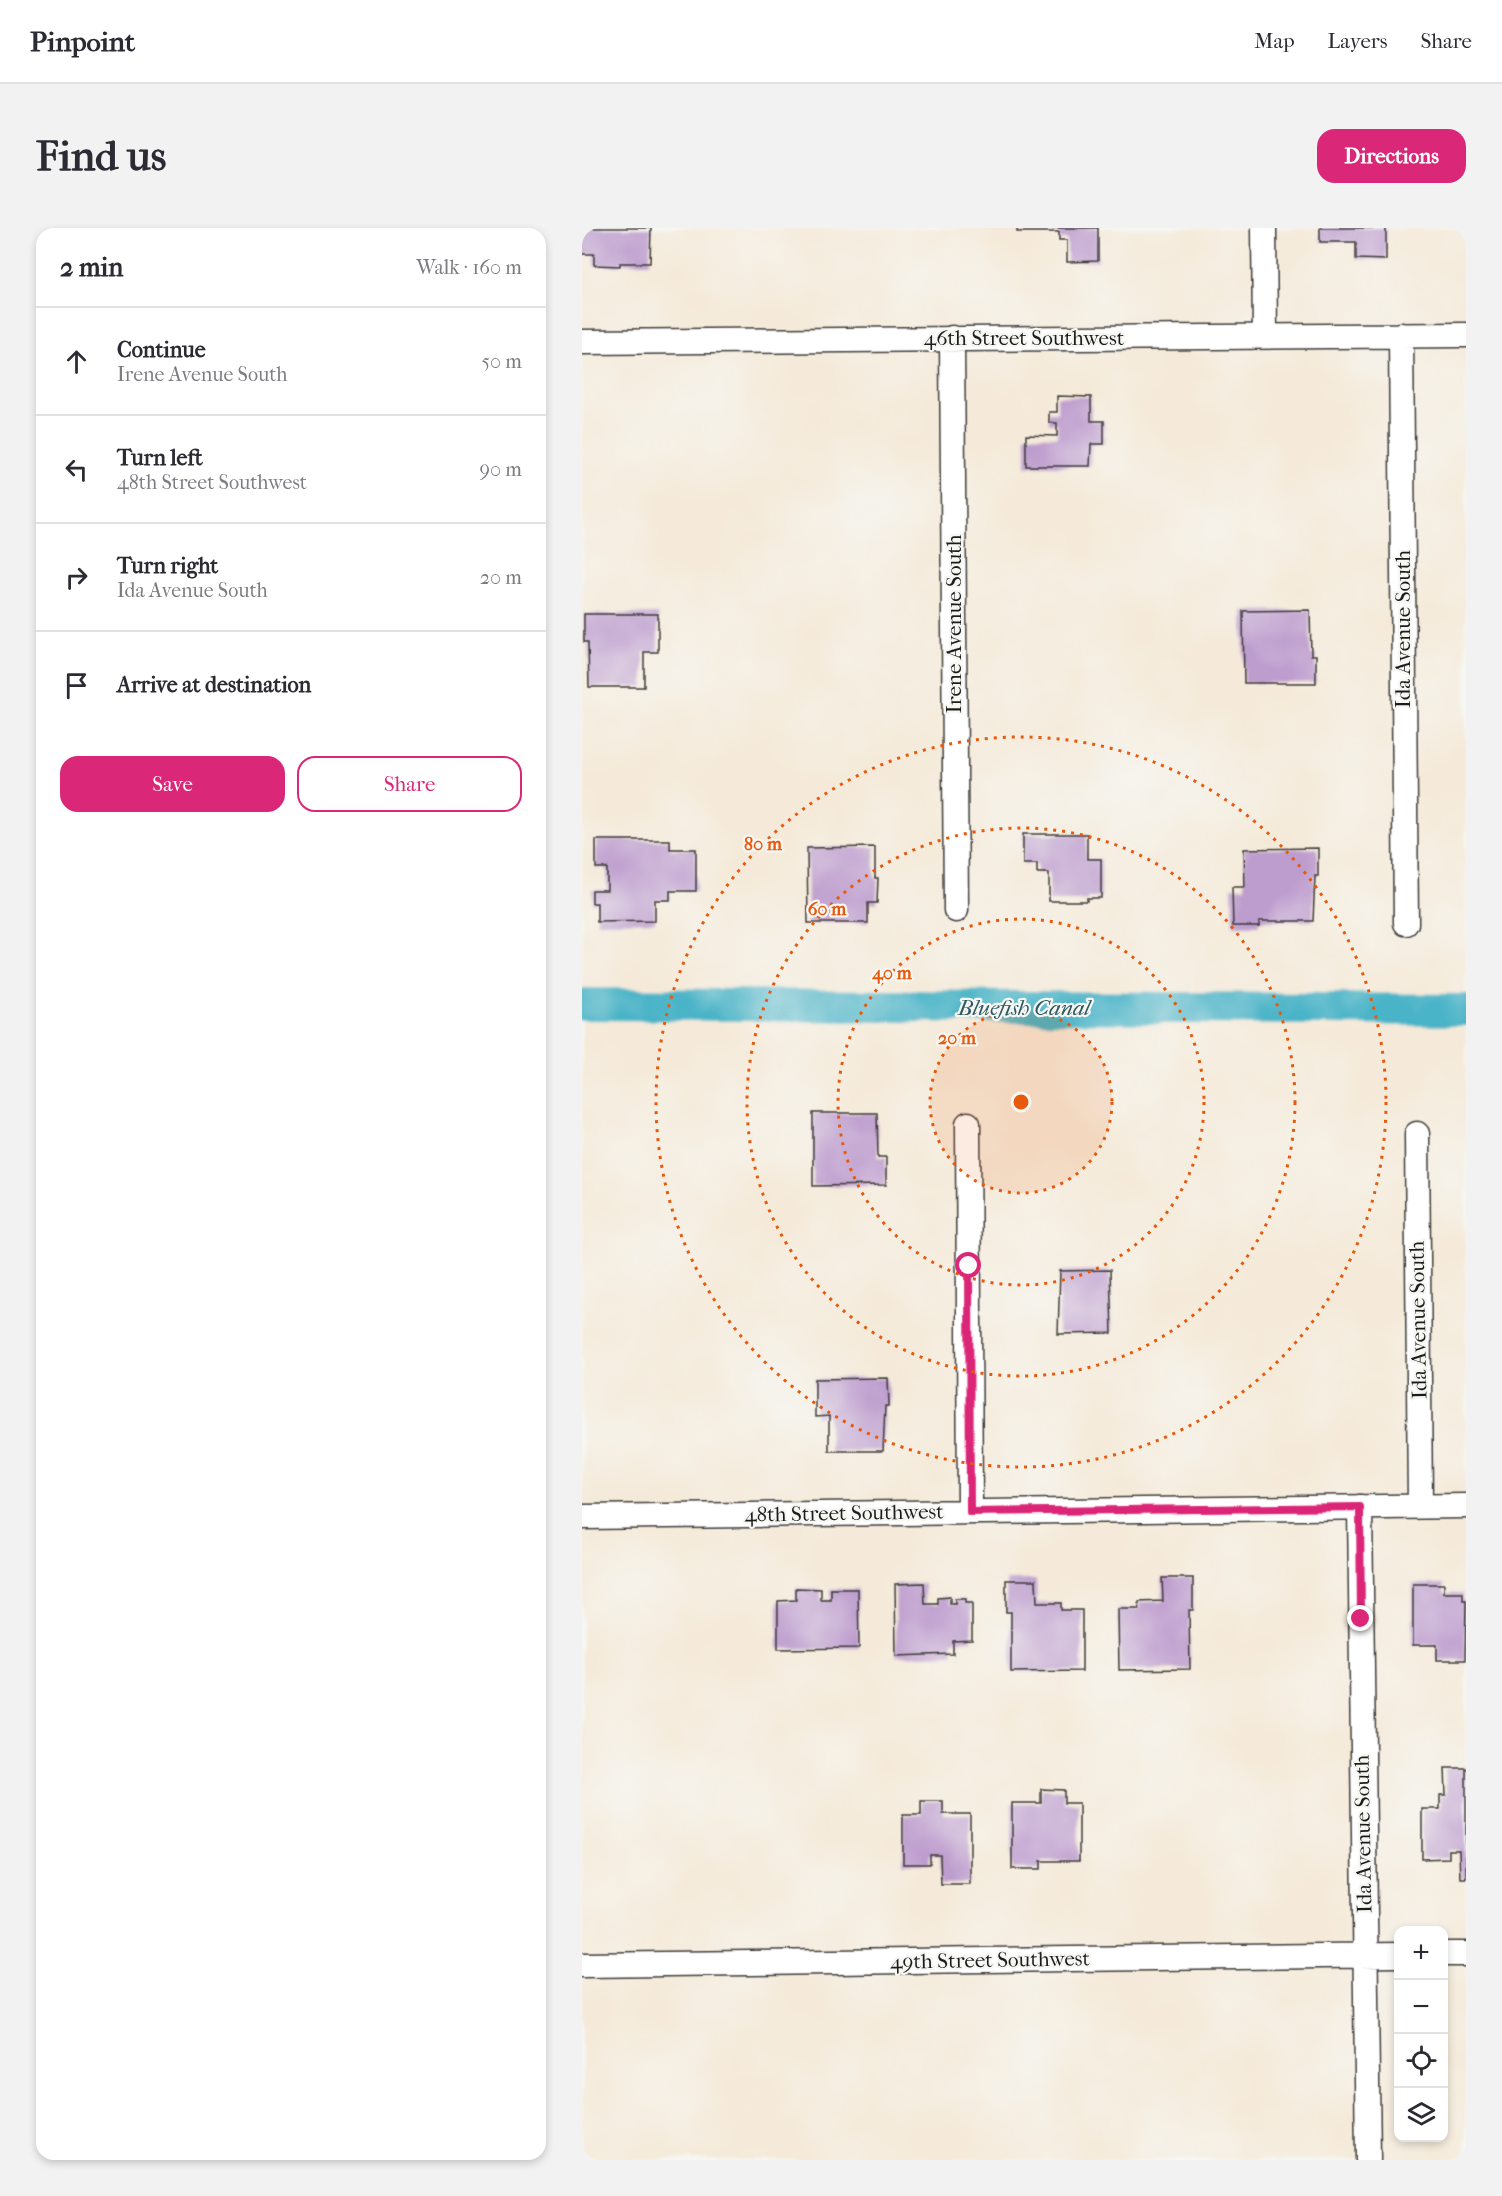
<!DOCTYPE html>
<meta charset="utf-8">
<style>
body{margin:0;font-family:"IM FELL French Canon",serif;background:#f2f2f3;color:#2b2b33}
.controls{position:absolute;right:18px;bottom:18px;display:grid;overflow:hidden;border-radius:12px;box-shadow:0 3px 9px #0003}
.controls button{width:54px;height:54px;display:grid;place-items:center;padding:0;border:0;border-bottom:2px solid #e1e1e2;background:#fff;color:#2b2b33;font:30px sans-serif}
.stop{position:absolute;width:18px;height:18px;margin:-14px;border:4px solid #db2777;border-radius:50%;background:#fff}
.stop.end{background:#db2777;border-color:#fff;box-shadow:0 2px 6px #0008}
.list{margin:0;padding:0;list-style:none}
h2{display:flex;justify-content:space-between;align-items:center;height:78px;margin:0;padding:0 24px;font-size:26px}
h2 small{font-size:20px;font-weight:400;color:#7c7c81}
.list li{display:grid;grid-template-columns:39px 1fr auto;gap:18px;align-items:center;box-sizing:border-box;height:108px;padding:0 24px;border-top:2px solid #e1e1e2}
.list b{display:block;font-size:22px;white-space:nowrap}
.list p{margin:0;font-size:20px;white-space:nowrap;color:#7c7c81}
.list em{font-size:20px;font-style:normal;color:#7c7c81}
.actions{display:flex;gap:12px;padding:18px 24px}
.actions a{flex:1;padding:14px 0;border:2px solid #db2777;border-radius:18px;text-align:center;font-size:21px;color:#db2777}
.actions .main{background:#db2777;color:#fff}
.icon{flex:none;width:33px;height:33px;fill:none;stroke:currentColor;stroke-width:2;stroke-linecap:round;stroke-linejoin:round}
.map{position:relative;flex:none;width:884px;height:1932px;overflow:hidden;border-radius:18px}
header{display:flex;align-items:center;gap:36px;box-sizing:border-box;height:84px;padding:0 30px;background:#fff;border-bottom:2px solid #e1e1e2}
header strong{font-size:28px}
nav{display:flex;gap:33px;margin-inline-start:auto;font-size:21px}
.intro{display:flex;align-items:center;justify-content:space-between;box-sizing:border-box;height:144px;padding:0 36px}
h1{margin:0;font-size:42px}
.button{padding:15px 27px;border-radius:18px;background:#db2777;color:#fff;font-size:21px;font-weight:700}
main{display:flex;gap:36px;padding:0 36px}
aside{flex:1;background:#fff;border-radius:18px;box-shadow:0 3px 9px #0003}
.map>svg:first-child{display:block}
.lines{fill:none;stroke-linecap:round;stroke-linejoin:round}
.canal{stroke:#49b3c7;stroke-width:32}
.building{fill:#bd9cce}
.street-casing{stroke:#3d3b38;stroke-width:27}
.street{stroke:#fff;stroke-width:24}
.route{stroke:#db2777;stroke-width:8}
.ring{fill:none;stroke:#e8590c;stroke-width:3;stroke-dasharray:3 6}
.labels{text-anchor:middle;stroke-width:4.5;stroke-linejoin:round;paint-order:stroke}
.street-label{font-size:21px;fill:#1c1c1c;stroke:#f6f6f2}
.water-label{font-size:22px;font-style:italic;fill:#2e5860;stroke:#f6f6f2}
.centre{fill:#e8590c;stroke:#f6f6f2;stroke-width:3}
.ring-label{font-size:18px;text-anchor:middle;font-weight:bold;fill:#e8590c;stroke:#f6f6f2;stroke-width:4.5;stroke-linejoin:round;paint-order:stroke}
</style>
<header>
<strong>Pinpoint</strong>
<nav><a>Map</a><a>Layers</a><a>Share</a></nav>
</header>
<div class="intro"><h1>Find us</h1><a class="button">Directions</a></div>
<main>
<aside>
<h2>2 min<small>Walk · 160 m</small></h2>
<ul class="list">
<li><svg class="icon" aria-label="ahead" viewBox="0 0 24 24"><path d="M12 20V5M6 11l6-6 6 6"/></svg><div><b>Continue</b><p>Irene Avenue South</p></div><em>50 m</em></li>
<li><svg class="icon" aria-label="left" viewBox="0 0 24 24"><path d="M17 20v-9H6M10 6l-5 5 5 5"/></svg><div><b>Turn left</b><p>48th Street Southwest</p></div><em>90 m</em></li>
<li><svg class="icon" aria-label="right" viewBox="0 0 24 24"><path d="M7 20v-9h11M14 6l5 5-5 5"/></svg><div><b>Turn right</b><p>Ida Avenue South</p></div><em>20 m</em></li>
<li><svg class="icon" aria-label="arrive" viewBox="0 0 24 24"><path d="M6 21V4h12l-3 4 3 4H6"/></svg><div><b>Arrive at destination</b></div></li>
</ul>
<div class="actions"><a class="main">Save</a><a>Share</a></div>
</aside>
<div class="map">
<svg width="884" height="1932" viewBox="0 0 884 1932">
<rect width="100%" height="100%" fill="#f6f6f2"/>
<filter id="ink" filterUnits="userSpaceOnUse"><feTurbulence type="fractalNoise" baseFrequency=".0167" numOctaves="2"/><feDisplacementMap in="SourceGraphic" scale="12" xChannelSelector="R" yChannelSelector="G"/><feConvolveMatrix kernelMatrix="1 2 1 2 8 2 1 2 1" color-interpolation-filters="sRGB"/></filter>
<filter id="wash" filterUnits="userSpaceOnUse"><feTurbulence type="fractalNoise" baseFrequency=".008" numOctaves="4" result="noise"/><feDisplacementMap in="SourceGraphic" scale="24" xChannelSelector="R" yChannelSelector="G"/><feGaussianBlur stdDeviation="1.35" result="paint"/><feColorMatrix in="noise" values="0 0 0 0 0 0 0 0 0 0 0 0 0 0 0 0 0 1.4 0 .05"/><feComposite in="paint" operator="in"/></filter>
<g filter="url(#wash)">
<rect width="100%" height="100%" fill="#f5ead9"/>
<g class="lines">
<path class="canal" d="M 0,776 L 884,782"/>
</g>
<g id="blocks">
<path class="building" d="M 0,0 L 69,0 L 68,35 L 38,35 L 38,38 L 12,37 L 12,26 L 0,26 Z
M 435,0 L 516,0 L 516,33 L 485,34 L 485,12 L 477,12 L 477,4 L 435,4 Z
M 738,0 L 804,0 L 804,32 L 774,31 L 774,14 L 738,14 Z
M 475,168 L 509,169 L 509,193 L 522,193 L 522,216 L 509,216 L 508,238 L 444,238 L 444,207 L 475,208 L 475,195 L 467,195 L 467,184 L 475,184 Z
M 728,382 L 729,427 L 734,427 L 734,455 L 662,455 L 661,383 Z
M 2,386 L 76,386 L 76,424 L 62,424 L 62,459 L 7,459 L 6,414 L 2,414 Z
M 441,606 L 505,606 L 505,631 L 519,631 L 519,670 L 505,670 L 505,673 L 467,673 L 467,645 L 455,645 L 455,636 L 441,636 Z
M 14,612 L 88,612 L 88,621 L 114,621 L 114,663 L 88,663 L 88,672 L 73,672 L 73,693 L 15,694 L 15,675 L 10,675 L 10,662 L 25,662 L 25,640 L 14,640 Z
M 293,619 L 293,650 L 296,650 L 295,675 L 286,675 L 286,695 L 226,695 L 225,620 Z
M 736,620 L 736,648 L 733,648 L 731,693 L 677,693 L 677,698 L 651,698 L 650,659 L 663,659 L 662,621 Z
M 231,885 L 295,885 L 296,929 L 304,929 L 304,957 L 231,958 Z
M 528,1042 L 530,1105 L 476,1106 L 478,1043 Z
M 306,1150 L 307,1178 L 303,1178 L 301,1223 L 247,1223 L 247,1188 L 233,1189 L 233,1151 Z
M 580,1350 L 611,1350 L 611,1382 L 607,1382 L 608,1441 L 537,1442 L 536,1381 L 557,1381 L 557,1374 L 581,1373 Z
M 424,1352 L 454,1352 L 455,1375 L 479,1375 L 479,1382 L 500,1382 L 500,1443 L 429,1444 L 429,1384 L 424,1384 Z
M 342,1355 L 343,1376 L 356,1376 L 356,1370 L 368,1369 L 368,1376 L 373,1376 L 373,1371 L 383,1371 L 383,1375 L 390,1375 L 390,1412 L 371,1413 L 371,1426 L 314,1428 L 313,1356 Z
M 831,1356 L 862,1356 L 862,1365 L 881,1365 L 881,1373 L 884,1373 L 883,1432 L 855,1432 L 855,1417 L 831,1417 Z
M 214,1360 L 239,1361 L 239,1372 L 249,1372 L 249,1361 L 276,1361 L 277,1420 L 196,1421 L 196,1373 L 214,1372 Z
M 863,1540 L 884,1540 L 884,1650 L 878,1650 L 877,1622 L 867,1622 L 867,1630 L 840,1631 L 840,1581 L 858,1581 L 858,1567 L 864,1567 Z
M 459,1561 L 482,1562 L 482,1575 L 497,1575 L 497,1633 L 459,1633 L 459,1641 L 430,1641 L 430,1575 L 459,1575 Z
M 339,1573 L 361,1573 L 361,1586 L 388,1586 L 388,1656 L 359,1656 L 358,1627 L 348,1627 L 348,1636 L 321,1636 L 321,1587 L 339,1587 Z"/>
</g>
</g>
<g filter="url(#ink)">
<use href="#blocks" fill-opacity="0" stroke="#3d3b38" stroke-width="1.5"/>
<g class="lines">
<g class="street-casing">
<path id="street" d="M 682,0 L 683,108
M 819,107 L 824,695
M 370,110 L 374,682
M 0,114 L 884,107
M 386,896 L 388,1284
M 835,906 L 838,1278
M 778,1279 L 786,1932
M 0,1289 L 884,1278
M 862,1726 L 884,1726
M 0,1737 L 816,1727"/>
</g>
<use href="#street" class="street"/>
</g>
</g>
<g class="lines" filter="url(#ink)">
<path class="route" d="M 387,1038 L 388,1284 L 778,1279 L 779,1391"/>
</g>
<circle cx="439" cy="874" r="91" fill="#e8590c" fill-opacity=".12"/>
<g class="ring">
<circle cx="439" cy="874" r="91"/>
<circle cx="439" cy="874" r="183"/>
<circle cx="439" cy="874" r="274"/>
<circle cx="439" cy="874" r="365"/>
</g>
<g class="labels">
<g class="street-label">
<text x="442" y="117">46th Street Southwest</text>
<text transform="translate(372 396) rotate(-90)" y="7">Irene Avenue South</text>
<text transform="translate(821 401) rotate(-90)" y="7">Ida Avenue South</text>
<text transform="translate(836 1092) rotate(-91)" y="7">Ida Avenue South</text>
<text transform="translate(262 1285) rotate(-1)" y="7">48th Street Southwest</text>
<text transform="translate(781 1606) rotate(-91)" y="7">Ida Avenue South</text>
<text transform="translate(408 1732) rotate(-1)" y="7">49th Street Southwest</text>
</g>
<g class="water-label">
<text x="442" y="787">Bluefish Canal</text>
</g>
</g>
<circle cx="439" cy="874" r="9" class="centre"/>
<g class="ring-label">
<text x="181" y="622">80 m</text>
<text x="245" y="687">60 m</text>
<text x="310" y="751">40 m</text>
<text x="375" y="816">20 m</text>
</g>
</svg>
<div class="controls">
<button>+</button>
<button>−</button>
<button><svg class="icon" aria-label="locate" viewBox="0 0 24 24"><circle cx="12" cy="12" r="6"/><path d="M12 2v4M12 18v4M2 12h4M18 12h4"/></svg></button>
<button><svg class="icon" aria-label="layers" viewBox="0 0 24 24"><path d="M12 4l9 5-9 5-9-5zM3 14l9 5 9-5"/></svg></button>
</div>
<div class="stop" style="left:387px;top:1038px"></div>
<div class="stop end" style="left:779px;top:1391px"></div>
</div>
</main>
